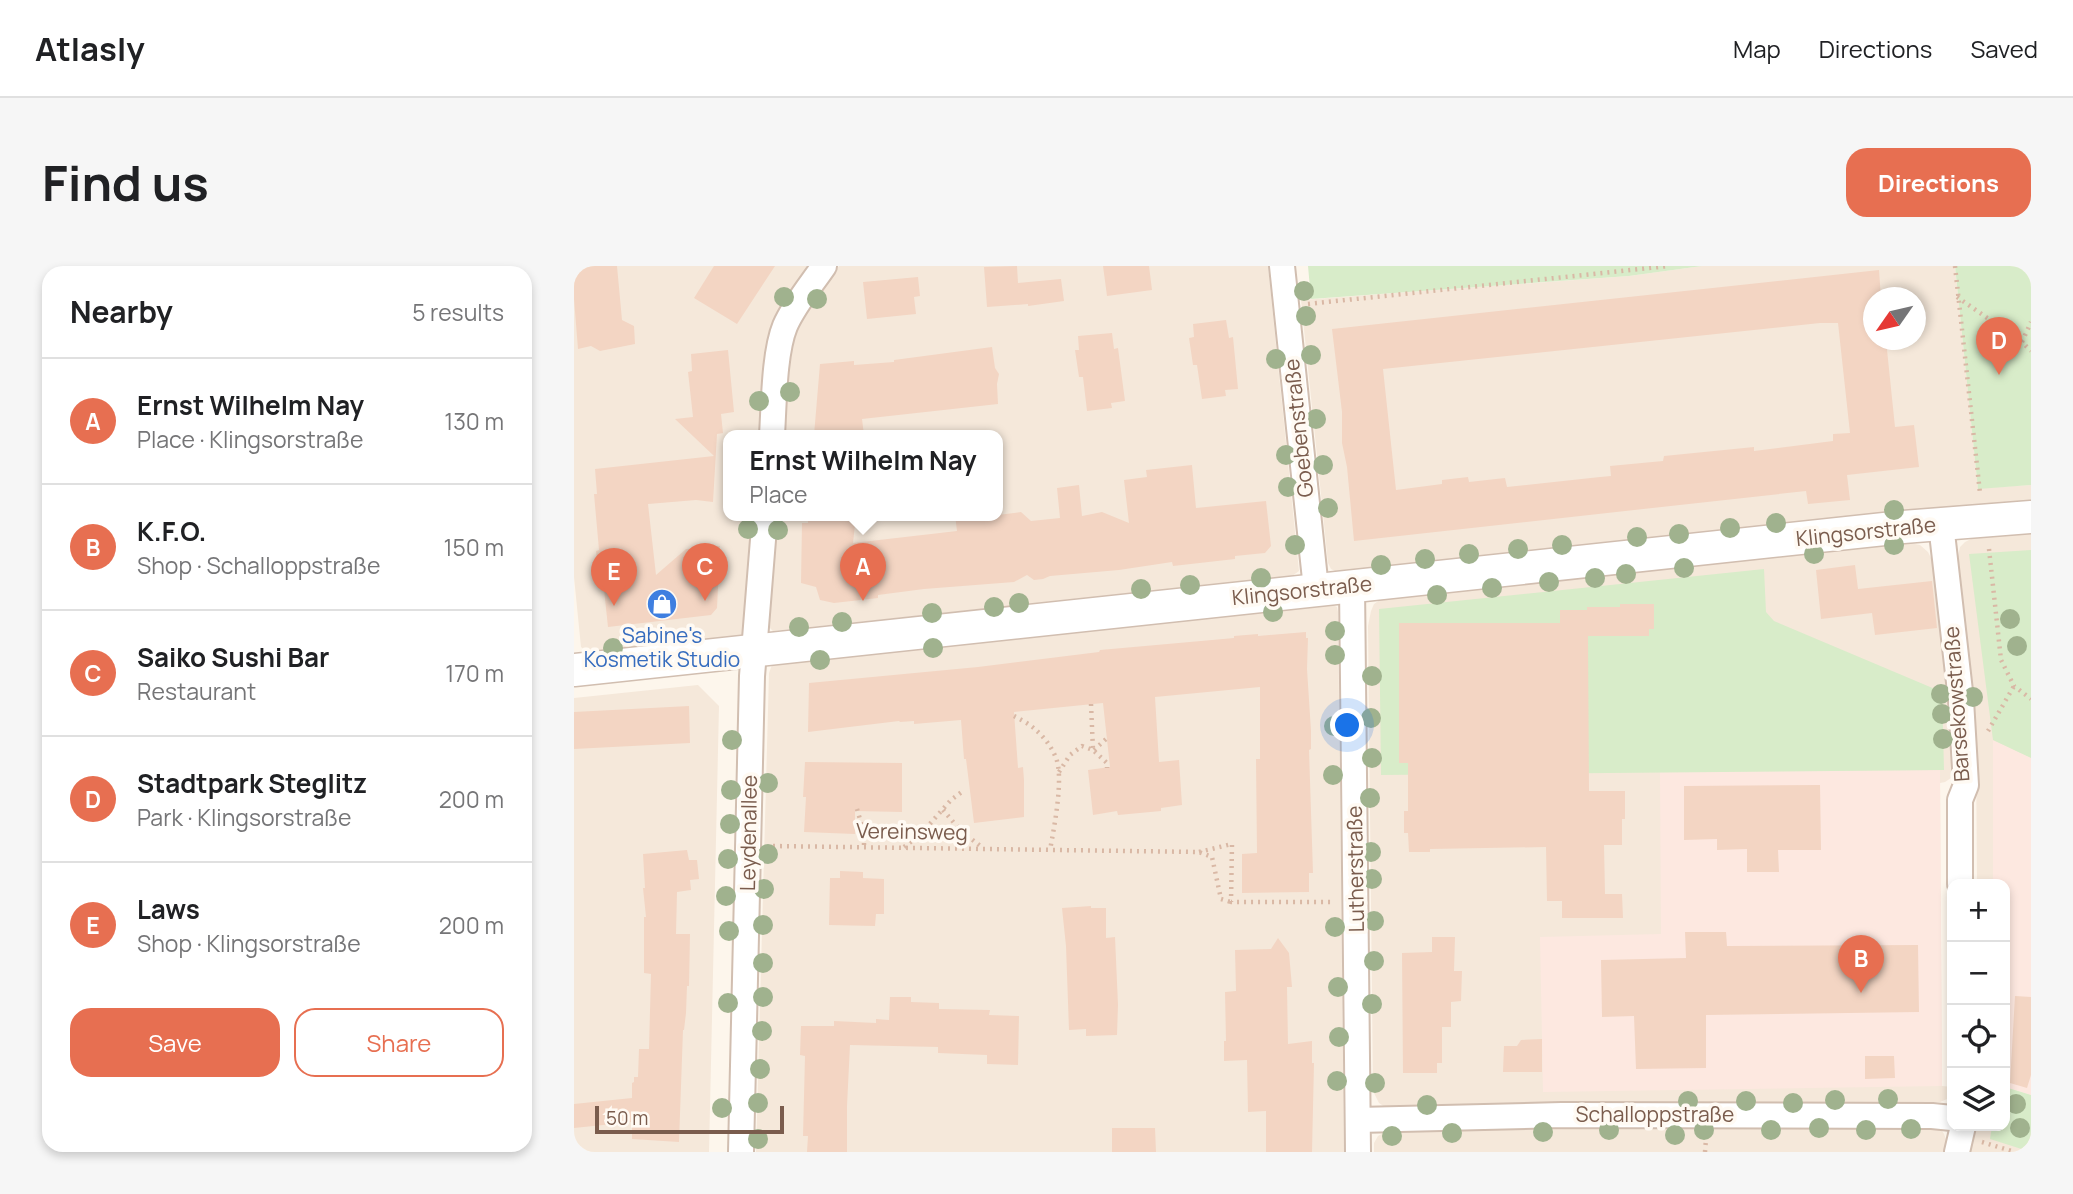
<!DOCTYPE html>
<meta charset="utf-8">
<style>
body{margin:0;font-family:Manrope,sans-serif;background:#f6f6f6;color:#202124}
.controls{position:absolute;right:21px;bottom:21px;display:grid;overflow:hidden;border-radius:14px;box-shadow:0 4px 10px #0003}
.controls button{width:63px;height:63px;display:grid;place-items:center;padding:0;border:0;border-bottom:2px solid #e0e0e0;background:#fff;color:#202124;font:35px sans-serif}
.compass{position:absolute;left:1289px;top:21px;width:63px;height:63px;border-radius:50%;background:#fff;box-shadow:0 4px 10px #0003;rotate:236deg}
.scale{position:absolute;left:21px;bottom:18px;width:189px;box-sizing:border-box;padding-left:7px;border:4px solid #7a5c4d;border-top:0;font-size:19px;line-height:24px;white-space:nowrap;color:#7a5c4d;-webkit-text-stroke:5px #fffaf3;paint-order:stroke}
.you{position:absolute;left:774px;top:460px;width:24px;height:24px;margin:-18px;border:5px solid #fff;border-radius:50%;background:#1a73e8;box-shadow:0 0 0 10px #1a73e833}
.badge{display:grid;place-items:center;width:46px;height:46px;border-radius:50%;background:#e76f51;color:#fff;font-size:23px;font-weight:700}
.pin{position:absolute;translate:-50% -58px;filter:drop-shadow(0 2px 4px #0008)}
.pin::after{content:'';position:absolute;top:37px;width:24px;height:21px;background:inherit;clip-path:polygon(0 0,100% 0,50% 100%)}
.popup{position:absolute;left:149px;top:164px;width:280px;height:91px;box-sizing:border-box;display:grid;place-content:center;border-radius:14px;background:#fff;filter:drop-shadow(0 2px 5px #0005);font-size:23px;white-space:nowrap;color:#757577}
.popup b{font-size:26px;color:#202124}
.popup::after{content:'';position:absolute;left:50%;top:100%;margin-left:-14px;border:14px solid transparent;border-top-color:#fff}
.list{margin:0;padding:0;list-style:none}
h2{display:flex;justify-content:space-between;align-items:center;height:91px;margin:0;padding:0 28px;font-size:30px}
h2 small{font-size:23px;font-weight:400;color:#757577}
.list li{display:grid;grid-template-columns:46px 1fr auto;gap:21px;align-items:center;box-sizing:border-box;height:126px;padding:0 28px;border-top:2px solid #e0e0e0}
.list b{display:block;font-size:26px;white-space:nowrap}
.list p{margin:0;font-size:23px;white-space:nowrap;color:#757577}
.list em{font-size:23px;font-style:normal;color:#757577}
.actions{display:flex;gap:14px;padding:21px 28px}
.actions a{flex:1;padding:16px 0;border:2px solid #e76f51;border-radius:21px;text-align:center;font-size:24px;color:#e76f51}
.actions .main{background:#e76f51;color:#fff}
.icon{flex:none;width:38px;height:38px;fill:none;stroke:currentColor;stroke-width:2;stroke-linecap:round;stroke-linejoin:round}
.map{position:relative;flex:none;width:1457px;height:886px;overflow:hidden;border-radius:21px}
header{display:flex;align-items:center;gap:42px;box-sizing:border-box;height:98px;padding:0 35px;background:#fff;border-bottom:2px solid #e0e0e0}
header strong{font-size:33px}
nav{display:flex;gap:38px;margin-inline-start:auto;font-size:24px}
.intro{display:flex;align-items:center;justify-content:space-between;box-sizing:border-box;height:168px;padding:0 42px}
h1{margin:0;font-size:49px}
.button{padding:18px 32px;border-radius:21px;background:#e76f51;color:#fff;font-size:24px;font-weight:700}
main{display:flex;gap:42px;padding:0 42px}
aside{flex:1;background:#fff;border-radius:21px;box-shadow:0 4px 10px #0003}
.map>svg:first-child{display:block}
.residential{fill:#f5e8da;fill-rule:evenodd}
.commercial{fill:#fde8e0}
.green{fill:#d8ecc9}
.building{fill:#f3d5c3;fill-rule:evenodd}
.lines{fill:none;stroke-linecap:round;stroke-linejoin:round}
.minor-casing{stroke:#d1beb0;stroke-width:28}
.tertiary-casing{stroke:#d1beb0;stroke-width:35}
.path{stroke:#d9b8a5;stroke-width:4.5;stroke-dasharray:2 5;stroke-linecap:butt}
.minor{stroke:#fff;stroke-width:24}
.tertiary{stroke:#fff;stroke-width:32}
.tree{fill:#a0b28e}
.labels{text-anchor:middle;stroke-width:7;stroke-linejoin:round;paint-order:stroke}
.street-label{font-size:21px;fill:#7a5c4d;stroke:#fffaf3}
.shop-label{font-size:21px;fill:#366cbe;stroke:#fffaf3}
</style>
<header>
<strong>Atlasly</strong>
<nav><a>Map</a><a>Directions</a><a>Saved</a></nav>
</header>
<div class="intro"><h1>Find us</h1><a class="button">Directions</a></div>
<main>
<aside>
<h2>Nearby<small>5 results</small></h2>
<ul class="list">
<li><span class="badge">A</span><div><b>Ernst Wilhelm Nay</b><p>Place · Klingsorstraße</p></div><em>130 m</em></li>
<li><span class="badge">B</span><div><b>K.F.O.</b><p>Shop · Schalloppstraße</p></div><em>150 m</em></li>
<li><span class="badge">C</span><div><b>Saiko Sushi Bar</b><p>Restaurant</p></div><em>170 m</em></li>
<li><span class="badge">D</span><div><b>Stadtpark Steglitz</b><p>Park · Klingsorstraße</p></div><em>200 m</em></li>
<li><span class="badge">E</span><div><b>Laws</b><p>Shop · Klingsorstraße</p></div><em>200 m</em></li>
</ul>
<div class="actions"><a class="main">Save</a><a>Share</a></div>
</aside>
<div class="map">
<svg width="1457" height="886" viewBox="0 0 1457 886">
<rect width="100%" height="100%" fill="#fdf6ec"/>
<path class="residential" d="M 0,0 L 237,0 L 186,169 L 154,169 L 154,249 L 179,249 L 170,360 L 168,368 L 165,372 L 14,387 L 7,381 L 0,311 Z
M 265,0 L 694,0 L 725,305 L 718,310 L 199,365 L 193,359 L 202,249 L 424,249 L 424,169 L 209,169 L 216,89 L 222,67 L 232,48 Z
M 1128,0 L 1381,0 L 1404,222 L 1457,219 L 1457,236 L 763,306 L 757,303 L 754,297 L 727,34 L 1055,10 ZM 1300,32 L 1342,32 L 1342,74 L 1300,74 Z
M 1457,266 L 1457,492 L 1419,475 L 1419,618 L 1403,618 L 1402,481 L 1383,295 L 1386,281 L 1391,276 L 1403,270 Z
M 1331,276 L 1346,279 L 1354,286 L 1358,294 L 1363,319 L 1382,504 L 1380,510 L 1371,516 L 1366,517 L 1368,820 L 1378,821 L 1378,831 L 1366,836 L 1332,837 L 818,843 L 811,841 L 805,837 L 799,825 L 794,360 L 797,345 L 800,338 L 809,332 Z
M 757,338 L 763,341 L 764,346 L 770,886 L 182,886 L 195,407 L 198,399 Z
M 124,419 L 145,440 L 135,886 L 0,886 L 0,432 Z
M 1431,821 L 1457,829 L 1457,886 L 1395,886 L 1402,860 L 1431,860 Z
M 1356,859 L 1367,863 L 1370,868 L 1373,876 L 1371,886 L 800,886 L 800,877 L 804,870 L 809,867 L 818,865 Z"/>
<path class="commercial" d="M 1419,474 L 1457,492 L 1457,829 L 1431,821 L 1431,618 L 1419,618 Z
M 1366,504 L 1368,820 L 969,826 L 966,671 L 1087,668 L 1086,506 Z"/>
<path class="green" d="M 734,0 L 1128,0 L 1055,10 L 737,33 Z
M 1381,0 L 1457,0 L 1457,219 L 1404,223 Z
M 1457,284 L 1457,492 L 1419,474 L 1395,288 Z
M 1190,303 L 1192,346 L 1200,355 L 1368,426 L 1370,504 L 807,509 L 805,343 Z
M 1431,821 L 1457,829 L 1457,886 L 1416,873 L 1418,860 L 1431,860 Z"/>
<path class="building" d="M 0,0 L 43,0 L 48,54 L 60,60 L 61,78 L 26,85 L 17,80 L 4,83 L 0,33 Z
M 140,0 L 201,0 L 163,58 L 120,32 Z
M 443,0 L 444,17 L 487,13 L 490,35 L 454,40 L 454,38 L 413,41 L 410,1 Z
M 529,0 L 575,0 L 578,24 L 533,30 Z
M 1305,4 L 1307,32 L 1299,32 L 1299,74 L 1312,74 L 1321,161 L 1340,159 L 1345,201 L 1273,209 L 1276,234 L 1234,238 L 1232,225 L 780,275 L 773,201 L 768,177 L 768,146 L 758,63 ZM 1246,57 L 1264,57 L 1276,167 L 1259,168 L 1259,175 L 1180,185 L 1180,181 L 1090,190 L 1089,195 L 1036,200 L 1037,210 L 1026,211 L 933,221 L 931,212 L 895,216 L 894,211 L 868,214 L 868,218 L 822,224 L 809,103 Z
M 344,11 L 346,30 L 340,31 L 342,48 L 293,53 L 289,16 Z
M 652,54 L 655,72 L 659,71 L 664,123 L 651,124 L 652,130 L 628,133 L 623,99 L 619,99 L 615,72 L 620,71 L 619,58 Z
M 538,67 L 540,83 L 544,82 L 551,135 L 537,137 L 538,142 L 513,145 L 509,111 L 505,111 L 501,84 L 505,84 L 504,70 Z
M 418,81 L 421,102 L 425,108 L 423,118 L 424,138 L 288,153 L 290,169 L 240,169 L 246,98 L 280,95 L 280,99 L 320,96 L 320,94 Z
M 154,84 L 160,146 L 147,148 L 149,167 L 143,168 L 139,236 L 122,234 L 74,238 L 82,309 L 112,283 L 146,280 L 143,342 L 137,349 L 34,361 L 28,304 L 24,304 L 22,285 L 25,284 L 20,228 L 23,228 L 21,203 L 140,190 L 101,153 L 119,151 L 114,106 L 118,105 L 117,88 Z
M 618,199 L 622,242 L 692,235 L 697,280 L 691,287 L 661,290 L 661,293 L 599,300 L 598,296 L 545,304 L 476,310 L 469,313 L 460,314 L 453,309 L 440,316 L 350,323 L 304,329 L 304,332 L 260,337 L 246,334 L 242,321 L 227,317 L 228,257 L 234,257 L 234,249 L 282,249 L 279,277 L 383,265 L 381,249 L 424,249 L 447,246 L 457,255 L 486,252 L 483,222 L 505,219 L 508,250 L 528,246 L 555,257 L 550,214 L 573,211 L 572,204 Z
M 1281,299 L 1284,323 L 1358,315 L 1363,362 L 1301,369 L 1298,347 L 1247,353 L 1242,304 Z
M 1046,338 L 1080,338 L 1080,363 L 1075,363 L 1075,370 L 1014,370 L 1015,525 L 1051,525 L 1051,553 L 1048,553 L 1048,579 L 1030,579 L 1031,628 L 1048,628 L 1049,652 L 988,652 L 988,635 L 973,635 L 972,581 L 856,583 L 856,586 L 835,586 L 834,567 L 830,567 L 830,545 L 834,545 L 834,497 L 825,497 L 825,357 L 986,357 L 986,344 L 1013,344 L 1013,341 L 1046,341 Z
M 732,366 L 732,372 L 734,372 L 733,403 L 737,465 L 737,483 L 735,484 L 739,607 L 735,607 L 735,626 L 668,627 L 668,588 L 683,587 L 682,493 L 686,493 L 686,421 L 581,431 L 585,496 L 605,494 L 608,539 L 587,542 L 587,545 L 544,549 L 543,545 L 519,549 L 514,504 L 536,501 L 529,437 L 440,446 L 444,502 L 449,501 L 450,514 L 450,551 L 400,557 L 392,493 L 390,493 L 387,454 L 340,458 L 340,455 L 326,456 L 325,455 L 234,466 L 235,417 L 404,401 L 525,386 L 526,384 L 627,375 L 660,372 L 660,370 L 684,368 L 684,370 Z
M 115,440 L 116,477 L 0,483 L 0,446 Z
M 231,496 L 328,497 L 328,546 L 281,545 L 281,568 L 230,566 L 232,531 L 229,531 Z
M 1246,519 L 1247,584 L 1204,584 L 1205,606 L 1173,606 L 1173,583 L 1143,584 L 1143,573 L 1110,574 L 1110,520 Z
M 113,584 L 115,594 L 123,594 L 125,613 L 116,614 L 117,624 L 103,626 L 102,668 L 116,668 L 115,720 L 113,720 L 112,747 L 110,764 L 109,764 L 105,876 L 58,873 L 58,856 L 0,862 L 0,838 L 58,832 L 58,817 L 60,816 L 60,811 L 64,811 L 65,783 L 75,783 L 77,708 L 70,707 L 70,651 L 72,651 L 69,622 L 71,622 L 69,588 Z
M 266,605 L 289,606 L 289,612 L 310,613 L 310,648 L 302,648 L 301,660 L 255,659 L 256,612 L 266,612 Z
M 517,640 L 517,642 L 532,642 L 532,672 L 541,671 L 544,739 L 543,769 L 512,770 L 512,763 L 495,764 L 492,680 L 488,642 Z
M 1111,666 L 1152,666 L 1153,680 L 1344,679 L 1345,746 L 1132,749 L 1132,802 L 1062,803 L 1060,750 L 1028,751 L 1027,694 L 1112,692 Z
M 858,671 L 881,671 L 880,705 L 888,705 L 887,735 L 877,736 L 877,761 L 868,761 L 868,797 L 863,797 L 863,807 L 829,807 L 828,687 L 858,686 Z
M 704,672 L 715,687 L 718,721 L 713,721 L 714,778 L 738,775 L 738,797 L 740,797 L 738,886 L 692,886 L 692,845 L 674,846 L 673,794 L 650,795 L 650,775 L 652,775 L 651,726 L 662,725 L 661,684 L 697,683 Z
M 1441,730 L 1457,731 L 1457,809 L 1453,822 L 1436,817 Z
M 316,731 L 337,731 L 337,736 L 365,737 L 365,743 L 416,744 L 415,749 L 445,750 L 444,799 L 413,798 L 413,789 L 364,787 L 364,781 L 276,779 L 273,840 L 273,886 L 233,886 L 234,870 L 229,870 L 231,790 L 226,789 L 227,760 L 260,760 L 260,755 L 302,757 L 302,753 L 315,754 Z
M 968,773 L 968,806 L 929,806 L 930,780 L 943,780 L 947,774 Z
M 1291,790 L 1320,790 L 1321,812 L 1291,813 Z
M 538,862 L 581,862 L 582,886 L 538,886 Z"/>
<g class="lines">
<g class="minor-casing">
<path id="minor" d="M 708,0 L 742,323
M 198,169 C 200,138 200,87 211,60 C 220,39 237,19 250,0
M 1367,258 L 1387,434 L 1392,519 L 1386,534 L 1386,618
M 778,320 L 784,886
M 784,854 L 988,849 L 1358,850 L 1378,852
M 167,886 L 178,410 L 191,249
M 1383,886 L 1389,860"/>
</g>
<g class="tertiary-casing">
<path id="tertiary" d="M 0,404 L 1329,261 L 1457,251"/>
</g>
<path class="path" d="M 1381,0 L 1406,227
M 1456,0 L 1457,13
M 1383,31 L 1448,76 L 1457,85
M 734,38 L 1095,0
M 1448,76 L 1457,56
M 1415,283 L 1427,394 L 1440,420 L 1457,433
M 517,438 L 519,484
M 440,450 C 448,454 457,459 463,465 C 471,472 478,482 482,492 C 490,512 480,562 476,584
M 1414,465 L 1440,420
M 520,484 L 532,473
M 485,506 L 496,489 L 508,480 L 519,484 L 533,497 L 533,502
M 283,543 L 290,567 L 290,581
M 369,544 L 387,565 L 409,582
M 199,580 L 625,586 L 638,591 L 647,633 L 657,636
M 330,581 L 346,569 L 377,534 L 389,525
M 625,586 L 658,578 L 657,636 L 759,636
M 1408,876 L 1441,886
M 1131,886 L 1132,873"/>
<use href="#minor" class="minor"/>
<use href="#tertiary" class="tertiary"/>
</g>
<g class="tree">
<circle cx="730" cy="25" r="10"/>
<circle cx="210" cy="31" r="10"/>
<circle cx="243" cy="33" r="10"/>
<circle cx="732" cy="50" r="10"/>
<circle cx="737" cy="89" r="10"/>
<circle cx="702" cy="93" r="10"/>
<circle cx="216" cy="126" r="10"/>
<circle cx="185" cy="135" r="10"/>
<circle cx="742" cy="153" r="10"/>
<circle cx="712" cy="189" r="10"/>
<circle cx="749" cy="199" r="10"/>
<circle cx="714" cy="221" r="10"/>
<circle cx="754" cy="242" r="10"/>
<circle cx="1320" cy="244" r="10"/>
<circle cx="1202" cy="257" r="10"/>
<circle cx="1156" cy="262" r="10"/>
<circle cx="174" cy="263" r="10"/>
<circle cx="204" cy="264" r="10"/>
<circle cx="1105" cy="268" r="10"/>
<circle cx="1063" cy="271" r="10"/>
<circle cx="721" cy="279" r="10"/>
<circle cx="988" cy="279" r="10"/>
<circle cx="1320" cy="279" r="10"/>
<circle cx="944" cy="283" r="10"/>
<circle cx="895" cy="288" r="10"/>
<circle cx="1240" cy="288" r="10"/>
<circle cx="851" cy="293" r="10"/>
<circle cx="807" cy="299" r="10"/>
<circle cx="1110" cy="302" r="10"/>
<circle cx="1052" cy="308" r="10"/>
<circle cx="687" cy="312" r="10"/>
<circle cx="1021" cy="312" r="10"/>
<circle cx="975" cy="316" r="10"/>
<circle cx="616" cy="319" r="10"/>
<circle cx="918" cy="322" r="10"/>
<circle cx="567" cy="323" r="10"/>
<circle cx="863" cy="329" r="10"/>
<circle cx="445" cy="337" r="10"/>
<circle cx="420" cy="341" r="10"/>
<circle cx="699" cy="346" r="10"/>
<circle cx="358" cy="347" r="10"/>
<circle cx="1436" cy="353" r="10"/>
<circle cx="268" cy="356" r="10"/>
<circle cx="225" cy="361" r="10"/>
<circle cx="761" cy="365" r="10"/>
<circle cx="1443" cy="380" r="10"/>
<circle cx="39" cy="382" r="10"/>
<circle cx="359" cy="382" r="10"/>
<circle cx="761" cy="389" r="10"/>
<circle cx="246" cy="394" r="10"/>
<circle cx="798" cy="410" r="10"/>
<circle cx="1367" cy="428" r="10"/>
<circle cx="1399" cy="431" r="10"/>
<circle cx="1368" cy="448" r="10"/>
<circle cx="797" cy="452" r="10"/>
<circle cx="760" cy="460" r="10"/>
<circle cx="1369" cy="473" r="10"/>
<circle cx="158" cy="474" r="10"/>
<circle cx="798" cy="492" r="10"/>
<circle cx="759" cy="509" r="10"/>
<circle cx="194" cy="517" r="10"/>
<circle cx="157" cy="524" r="10"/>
<circle cx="796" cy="532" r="10"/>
<circle cx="156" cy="558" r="10"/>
<circle cx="797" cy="586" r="10"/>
<circle cx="194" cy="588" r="10"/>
<circle cx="154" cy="593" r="10"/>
<circle cx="798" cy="613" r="10"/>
<circle cx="190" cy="623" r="10"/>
<circle cx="152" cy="630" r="10"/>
<circle cx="800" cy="655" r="10"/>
<circle cx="189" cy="659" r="10"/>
<circle cx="761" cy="661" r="10"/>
<circle cx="155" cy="665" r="10"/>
<circle cx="800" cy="695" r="10"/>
<circle cx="189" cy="697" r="10"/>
<circle cx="764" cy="721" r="10"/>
<circle cx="189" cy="731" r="10"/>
<circle cx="154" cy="737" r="10"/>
<circle cx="798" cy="738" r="10"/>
<circle cx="188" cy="765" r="10"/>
<circle cx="765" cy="771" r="10"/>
<circle cx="186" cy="803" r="10"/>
<circle cx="763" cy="815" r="10"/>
<circle cx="801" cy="817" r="10"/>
<circle cx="1314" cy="833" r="10"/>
<circle cx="1261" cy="834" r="10"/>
<circle cx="1114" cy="835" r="10"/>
<circle cx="1172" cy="835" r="10"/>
<circle cx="184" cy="837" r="10"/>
<circle cx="1219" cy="837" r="10"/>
<circle cx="1442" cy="838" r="10"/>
<circle cx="853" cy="839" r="10"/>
<circle cx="148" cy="842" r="10"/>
<circle cx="1245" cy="862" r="10"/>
<circle cx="1446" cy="862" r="10"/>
<circle cx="1337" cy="863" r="10"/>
<circle cx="1035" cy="864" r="10"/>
<circle cx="1130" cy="864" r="10"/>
<circle cx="1197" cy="864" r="10"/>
<circle cx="1292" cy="864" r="10"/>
<circle cx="969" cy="866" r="10"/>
<circle cx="878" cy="867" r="10"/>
<circle cx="1101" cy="869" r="10"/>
<circle cx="818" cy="870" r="10"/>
<circle cx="184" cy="873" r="10"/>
</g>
<defs>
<g id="shop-disc" transform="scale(1.575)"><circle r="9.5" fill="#3f7fe0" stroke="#fffaf3"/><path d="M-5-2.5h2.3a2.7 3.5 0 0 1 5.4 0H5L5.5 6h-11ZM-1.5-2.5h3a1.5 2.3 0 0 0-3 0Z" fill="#fff"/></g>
</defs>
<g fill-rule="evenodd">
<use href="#shop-disc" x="88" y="338"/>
</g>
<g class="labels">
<g class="street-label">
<text transform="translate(725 162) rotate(-96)" y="7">Goebenstraße</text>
<text transform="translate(1292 266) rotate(-6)" y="7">Klingsorstraße</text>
<text transform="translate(728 325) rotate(-6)" y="7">Klingsorstraße</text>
<text transform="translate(1383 438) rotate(-94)" y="7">Barsekowstraße</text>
<text transform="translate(338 566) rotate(1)" y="7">Vereinsweg</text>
<text transform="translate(175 567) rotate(-89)" y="7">Leydenallee</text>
<text transform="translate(782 603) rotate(-91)" y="7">Lutherstraße</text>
<text x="1081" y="856">Schalloppstraße</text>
</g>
<g class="shop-label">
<text x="88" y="377">Sabine's<tspan x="88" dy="24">Kosmetik Studio</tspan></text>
</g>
</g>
</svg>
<div class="controls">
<button>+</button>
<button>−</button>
<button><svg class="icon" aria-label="locate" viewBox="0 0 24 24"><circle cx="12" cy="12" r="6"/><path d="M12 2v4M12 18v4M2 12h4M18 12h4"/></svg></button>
<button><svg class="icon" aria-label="layers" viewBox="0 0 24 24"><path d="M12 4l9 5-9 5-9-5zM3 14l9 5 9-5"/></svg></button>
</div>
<svg class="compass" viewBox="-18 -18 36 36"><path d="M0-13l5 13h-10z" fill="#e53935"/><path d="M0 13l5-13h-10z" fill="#757577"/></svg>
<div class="scale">50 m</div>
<div class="you"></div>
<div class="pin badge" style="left:289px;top:335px">A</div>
<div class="popup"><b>Ernst Wilhelm Nay</b>Place</div>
<div class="pin badge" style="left:1287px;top:727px">B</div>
<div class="pin badge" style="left:131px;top:335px">C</div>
<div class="pin badge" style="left:1425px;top:109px">D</div>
<div class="pin badge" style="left:40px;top:340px">E</div>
</div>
</main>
